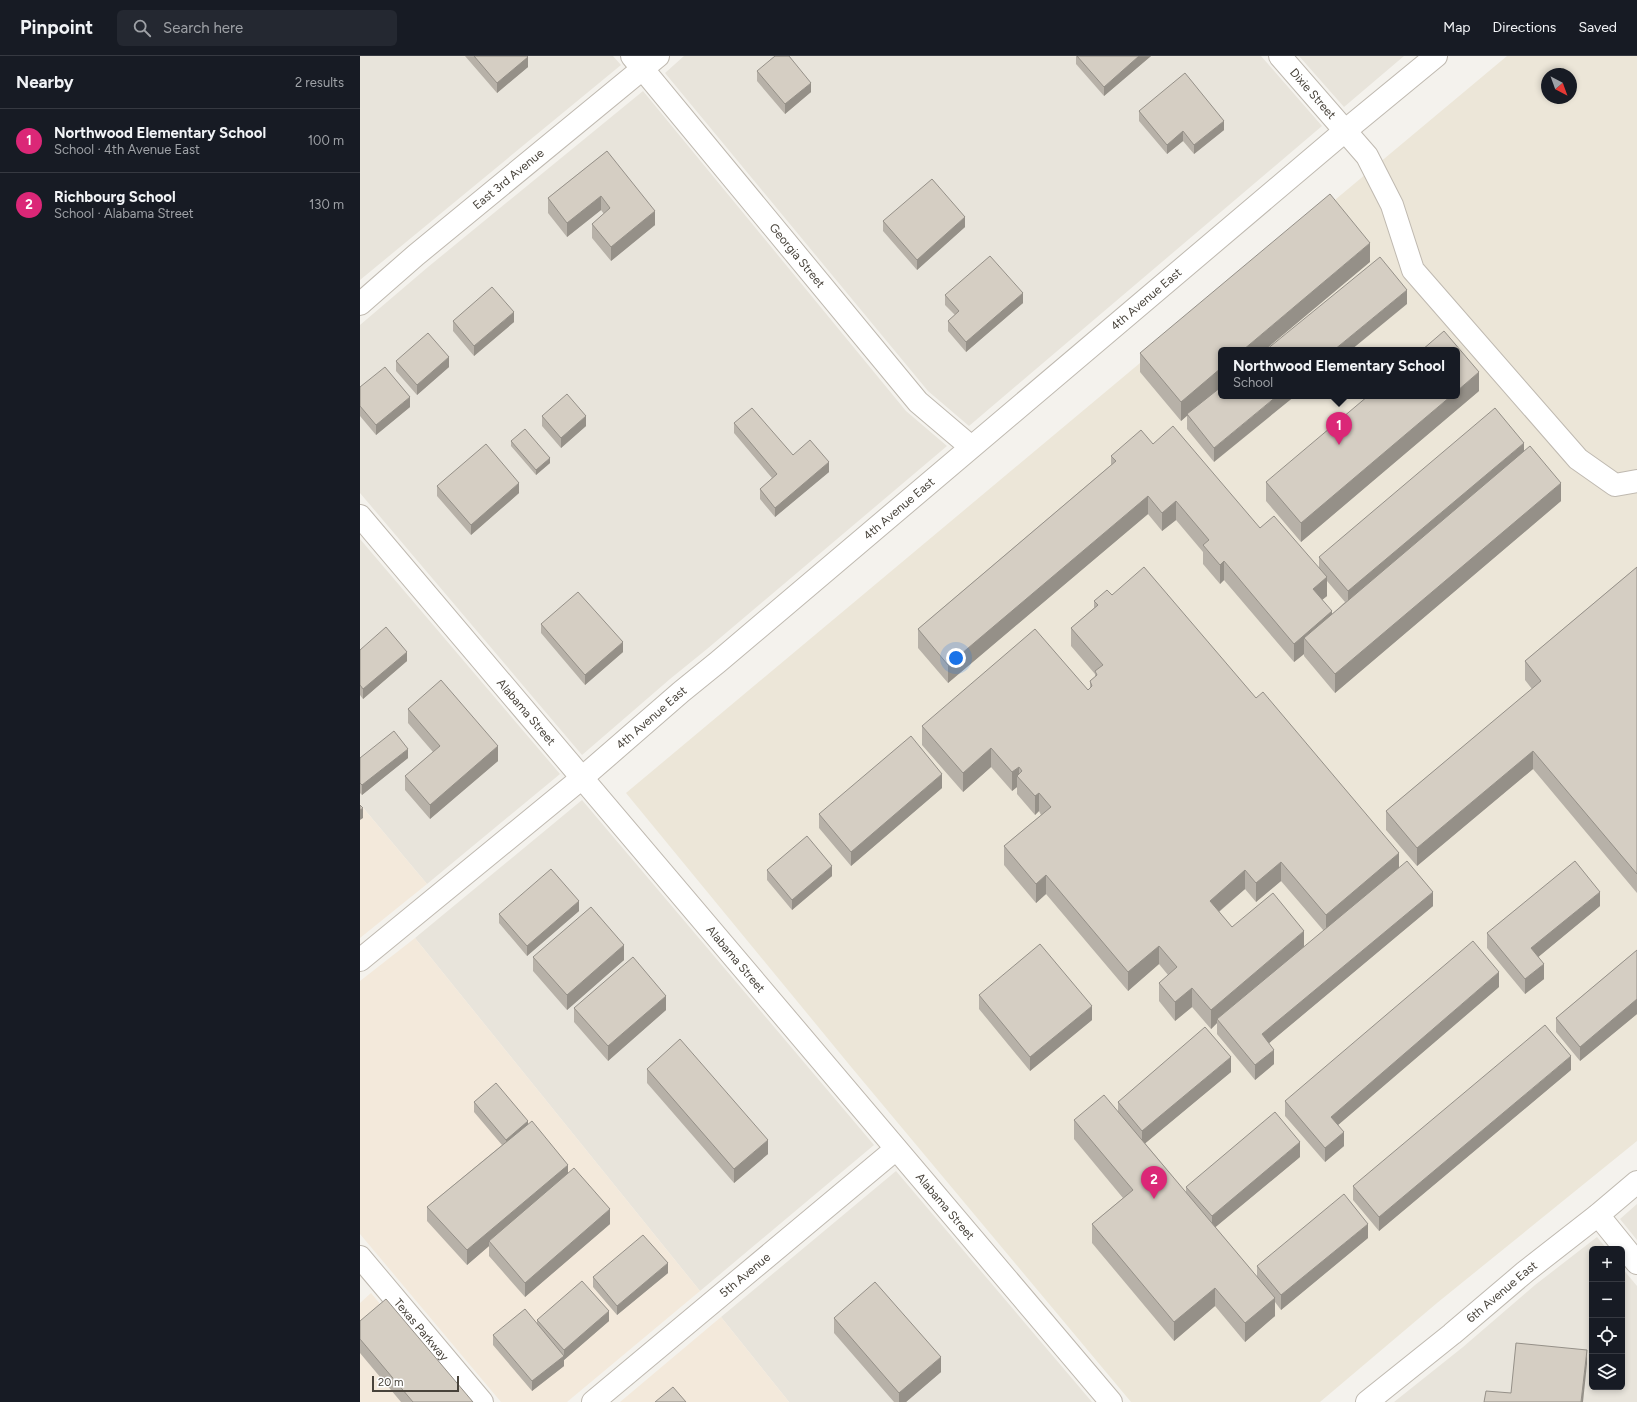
<!DOCTYPE html>
<meta charset="utf-8">
<style>
body{margin:0;font-family:Figtree,sans-serif;background:#242831;color:#f1f3f6}
.controls{position:absolute;right:12px;bottom:12px;display:grid;overflow:hidden;border-radius:6px;box-shadow:0 2px 6px #0003}
.controls button{width:36px;height:36px;display:grid;place-items:center;padding:0;border:0;border-bottom:1px solid #363941;background:#171b24;color:#f1f3f6;font:20px sans-serif}
.compass{position:absolute;left:1181px;top:12px;width:36px;height:36px;border-radius:50%;background:#171b24;box-shadow:0 2px 6px #0003;rotate:139deg}
.scale{position:absolute;left:12px;bottom:10px;width:87px;box-sizing:border-box;padding-left:4px;border:2px solid #48433b;border-top:0;font-size:11px;line-height:14px;white-space:nowrap;color:#48433b;-webkit-text-stroke:3px #fff;paint-order:stroke}
.you{position:absolute;left:596px;top:602px;width:14px;height:14px;margin:-10px;border:3px solid #fff;border-radius:50%;background:#1a73e8;box-shadow:0 0 0 6px #1a73e833}
.badge{display:grid;place-items:center;width:26px;height:26px;border-radius:50%;background:#db2777;color:#fff;font-size:13px;font-weight:700}
.pin{position:absolute;translate:-50% -33px;filter:drop-shadow(0 1px 2px #0008)}
.pin::after{content:'';position:absolute;top:21px;width:14px;height:12px;background:inherit;clip-path:polygon(0 0,100% 0,50% 100%)}
.popup{position:absolute;left:858px;top:291px;width:242px;height:52px;box-sizing:border-box;display:grid;place-content:center;border-radius:6px;background:#171b24;filter:drop-shadow(0 1px 3px #0005);font-size:13px;white-space:nowrap;color:#9ea1a6}
.popup b{font-size:15px;color:#f1f3f6}
.popup::after{content:'';position:absolute;left:50%;top:100%;margin-left:-8px;border:8px solid transparent;border-top-color:#171b24}
.list{margin:0;padding:0;list-style:none}
h2{display:flex;justify-content:space-between;align-items:center;height:52px;margin:0;padding:0 16px;font-size:17px}
h2 small{font-size:13px;font-weight:400;color:#9ea1a6}
.list li{display:grid;grid-template-columns:26px 1fr auto;gap:12px;align-items:center;box-sizing:border-box;height:64px;padding:0 16px;border-top:1px solid #363941}
.list b{display:block;font-size:15px;white-space:nowrap}
.list p{margin:0;font-size:13px;white-space:nowrap;color:#9ea1a6}
.list em{font-size:13px;font-style:normal;color:#9ea1a6}
.icon{flex:none;width:22px;height:22px;fill:none;stroke:currentColor;stroke-width:2;stroke-linecap:round;stroke-linejoin:round}
.map{position:relative;flex:none;width:1277px;height:1346px;overflow:hidden}
header{display:flex;align-items:center;gap:24px;box-sizing:border-box;height:56px;padding:0 20px;background:#171b24;border-bottom:1px solid #363941}
header strong{font-size:19px}
nav{display:flex;gap:22px;margin-inline-start:auto;font-size:14px}
.search{width:280px;height:36px;background:#242831;display:flex;align-items:center;gap:10px;box-sizing:border-box;padding:0 14px;border-radius:6px;color:#9ea1a6;font-size:15px}
main{display:flex}
aside{flex:1;background:#171b24}
.map>svg:first-child{display:block}
.residential{fill:#e8e4db}
.commercial{fill:#f3e9db}
.education{fill:#ece6d8;fill-rule:evenodd}
.lines{fill:none;stroke-linecap:round;stroke-linejoin:round}
.minor-casing{stroke:#bfb9b0;stroke-width:24}
.minor{stroke:#fff;stroke-width:22}
.wall{fill:#b7b1a8;fill-rule:evenodd}
.shaded-wall{fill:#959088}
.building{fill:#d5cec3;stroke:#959088}
.labels{text-anchor:middle;stroke-width:3;stroke-linejoin:round;paint-order:stroke}
.street-label{font-size:12px;fill:#48433b;stroke:#fff}
</style>
<header>
<strong>Pinpoint</strong>
<div class="search"><svg class="icon" aria-label="search" viewBox="0 0 24 24"><circle cx="10" cy="10" r="6"/><path d="M15 15l6 6"/></svg>Search here</div>
<nav><a>Map</a><a>Directions</a><a>Saved</a></nav>
</header>
<main>
<aside>
<h2>Nearby<small>2 results</small></h2>
<ul class="list">
<li><span class="badge">1</span><div><b>Northwood Elementary School</b><p>School · 4th Avenue East</p></div><em>100 m</em></li>
<li><span class="badge">2</span><div><b>Richbourg School</b><p>School · Alabama Street</p></div><em>130 m</em></li>
</ul>
</aside>
<div class="map">
<svg width="1277" height="1346" viewBox="0 0 1277 1346">
<rect width="100%" height="100%" fill="#f4f2ed"/>
<path class="residential" d="M 0,0 L 253,0 L 261,9 L 0,224 Z
M 324,0 L 901,0 L 962,70 L 609,370 L 568,335 L 305,17 Z
M 939,0 L 1044,0 L 984,51 Z
M 283,35 L 546,355 L 587,390 L 347,593 L 310,623 L 222,699 L 0,437 L 0,269 L 68,211 Z
M 0,483 L 200,718 L 67,828 L 0,748 Z
M 222,744 L 514,1089 L 340,1235 L 55,882 Z
M 536,1115 L 732,1346 L 429,1346 L 361,1261 Z
M 1277,1148 L 1277,1184 L 1260,1163 Z
M 1237,1181 L 1247,1193 L 1232,1193 L 1232,1331 L 1262,1331 L 1262,1212 L 1277,1230 L 1277,1346 L 1034,1346 L 1103,1291 L 1175,1229 Z"/>
<path class="commercial" d="M 0,748 L 67,828 L 0,882 Z
M 55,882 L 340,1235 L 207,1346 L 141,1346 L 0,1178 L 0,925 Z
M 11,1237 L 102,1346 L 0,1346 L 0,1247 Z
M 361,1261 L 429,1346 L 260,1346 Z"/>
<path class="education" d="M 1147,0 L 1277,0 L 1277,1085 L 1077,1247 L 960,1346 L 771,1346 L 492,1012 L 266,737 ZM 1187,18 L 1211,18 L 1211,42 L 1187,42 ZM 861,294 L 1097,294 L 1097,340 L 861,340 Z"/>
<g class="lines">
<g class="minor-casing">
<g id="minor">
<path id="s1" d="M 272,0 L 558,346 L 611,391"/>
<path id="s2" d="M 920,0 L 1007,100 L 1032,149 L 1053,214 L 1218,403 L 1255,429 L 1277,425"/>
<path id="s3" d="M 0,248 L 56,199 L 298,0"/>
<path id="s4" d="M 0,460 L 751,1346"/>
<path id="s5" d="M 0,904 L 222,722 L 321,636 L 358,606 L 986,74 L 1076,0"/>
<path d="M 1238,1159 L 1277,1207"/>
<path id="s6" d="M 0,1201 L 122,1346"/>
<path id="s7" d="M 233,1346 L 536,1093"/>
<path id="s8" d="M 1007,1346 L 1092,1278 L 1165,1216 L 1238,1159 L 1277,1126"/>
</g>
</g>
<use href="#minor" class="minor"/>
</g>
<path class="wall" d="M 105,0 L 167,0 L 168,11 L 137,37 Z
M 716,0 L 791,0 L 744,40 L 716,8 Z
M 397,15 L 451,36 L 425,58 L 397,25 Z
M 779,55 L 864,74 L 834,98 L 823,85 L 807,98 L 779,65 Z
M 247,95 L 295,169 L 251,205 L 232,182 L 232,168 L 244,158 L 241,154 L 207,181 L 188,157 L 188,142 Z
M 523,165 L 605,171 L 557,214 L 523,175 Z
M 1010,206 L 861,294 L 854,406 L 827,373 L 827,359 L 821,365 L 780,316 L 780,297 Z
M 585,239 L 663,247 L 606,296 L 588,275 L 588,265 L 595,259 L 585,249 Z
M 93,265 L 154,266 L 114,300 L 93,275 Z
M 36,305 L 89,311 L 57,339 L 36,315 Z
M 0,331 L 50,351 L 16,379 L 0,360 Z
M 1119,335 L 941,486 L 906,445 L 906,426 Z
M 182,360 L 226,370 L 201,392 L 182,370 Z
M 374,367 L 433,399 L 469,416 L 415,461 L 400,443 L 400,433 L 412,422 L 374,377 Z
M 151,385 L 190,407 L 176,419 L 151,390 Z
M 793,388 L 900,472 L 959,512 L 959,501 L 1164,395 L 1201,445 L 975,637 L 944,600 L 944,598 L 934,606 L 864,524 L 860,528 L 843,508 L 843,496 L 816,464 L 802,475 L 788,458 L 588,627 L 558,592 L 558,573 L 751,409 L 751,400 ZM 967,525 L 985,546 L 972,558 L 962,544 L 967,540 Z
M 77,430 L 159,437 L 111,479 L 77,440 Z
M 1277,511 L 1277,837 L 1173,713 L 1057,810 L 1026,774 L 1026,755 L 1172,633 L 1165,624 L 1165,605 Z
M 752,539 L 1039,812 L 1073,850 L 909,987 L 914,1008 L 895,1024 L 857,978 L 857,967 L 851,973 L 832,951 L 815,965 L 799,945 L 799,927 L 808,919 L 799,908 L 768,935 L 686,838 L 676,847 L 644,809 L 644,790 L 681,759 L 679,755 L 675,759 L 657,738 L 657,731 L 652,735 L 631,711 L 603,736 L 562,689 L 562,670 L 728,634 L 730,632 L 730,625 L 735,621 L 735,618 L 711,590 L 711,572 L 734,552 L 734,545 ZM 921,825 L 964,875 L 944,891 L 872,871 L 859,856 L 885,833 L 896,846 Z
M 181,568 L 263,596 L 225,629 L 181,577 Z
M 0,594 L 47,605 L 3,643 L 0,639 Z
M 48,653 L 138,705 L 70,763 L 45,734 L 45,720 L 73,696 L 48,667 Z
M 0,702 L 48,702 L 2,739 L 0,737 Z
M 582,732 L 491,810 L 459,772 L 459,758 Z
M 407,814 L 472,820 L 432,854 L 407,824 Z
M 1240,850 L 1178,901 L 1184,923 L 1165,938 L 1127,892 L 1127,877 Z
M 219,855 L 167,900 L 139,867 L 139,858 Z
M 1277,894 L 1277,958 L 1220,1005 L 1196,976 L 1196,962 Z
M 173,901 L 264,904 L 207,954 L 173,915 Z
M 1139,931 L 978,1069 L 984,1090 L 965,1106 L 925,1060 L 925,1045 Z
M 619,939 L 732,964 L 670,1015 L 619,953 Z
M 214,952 L 306,954 L 248,1005 L 214,966 Z
M 287,1013 L 408,1098 L 374,1127 L 287,1027 Z
M 1211,1014 L 1019,1175 L 993,1144 L 993,1130 Z
M 871,1016 L 785,1087 L 826,1137 L 826,1131 L 940,1101 L 855,1171 L 897,1221 L 897,1210 L 1008,1182 L 921,1254 L 915,1246 L 915,1260 L 885,1286 L 855,1250 L 814,1285 L 732,1187 L 732,1168 L 763,1142 L 714,1083 L 714,1064 L 758,1055 L 758,1046 Z
M 114,1046 L 168,1068 L 250,1168 L 165,1241 L 129,1200 L 129,1190 L 107,1209 L 67,1165 L 67,1151 L 142,1089 L 114,1056 Z
M 308,1217 L 257,1259 L 233,1231 L 233,1221 Z
M 474,1262 L 581,1316 L 546,1346 L 534,1346 L 474,1277 Z
M 177,1264 L 249,1265 L 204,1304 L 204,1310 L 172,1335 L 133,1289 L 133,1279 L 177,1268 Z
M 0,1265 L 113,1346 L 41,1346 L 0,1297 Z"/>
<path class="shaded-wall" d="M 779,0 L 791,0 L 744,40 L 744,31 Z
M 168,1 L 168,11 L 137,37 L 137,27 Z
M 451,27 L 451,36 L 425,58 L 425,48 Z
M 864,65 L 864,74 L 834,98 L 834,89 Z
M 823,75 L 823,85 L 807,98 L 807,89 Z
M 241,140 L 241,154 L 207,181 L 207,167 Z
M 295,155 L 295,169 L 251,205 L 251,191 Z
M 605,161 L 605,171 L 557,214 L 557,204 Z
M 1010,187 L 1010,206 L 905,294 L 883,294 Z
M 1047,234 L 1047,248 L 991,294 L 974,294 Z
M 663,237 L 663,247 L 606,296 L 606,286 Z
M 154,256 L 154,266 L 114,300 L 114,290 Z
M 89,301 L 89,311 L 57,339 L 57,329 Z
M 861,312 L 861,331 L 821,365 L 821,346 Z
M 1119,316 L 1119,335 L 941,486 L 941,467 L 1091,340 L 1097,340 L 1097,335 Z
M 917,340 L 935,340 L 854,406 L 854,392 Z
M 50,341 L 50,351 L 16,379 L 16,369 Z
M 226,360 L 226,370 L 201,392 L 201,382 Z
M 1164,387 L 1164,401 L 988,550 L 988,535 Z
M 190,402 L 190,407 L 176,419 L 176,414 Z
M 469,406 L 469,416 L 415,461 L 415,452 Z
M 159,427 L 159,437 L 111,479 L 111,469 Z
M 1201,427 L 1201,445 L 975,637 L 975,618 Z
M 788,440 L 788,458 L 588,627 L 588,609 Z
M 816,445 L 816,464 L 802,475 L 802,457 Z
M 864,505 L 864,524 L 860,528 L 860,509 Z
M 967,521 L 967,540 L 953,551 L 953,533 Z
M 972,555 L 972,574 L 944,582 L 944,598 L 934,606 L 934,588 Z
M 263,586 L 263,596 L 225,629 L 225,619 Z
M 47,596 L 47,605 L 3,643 L 3,633 Z
M 138,690 L 138,705 L 70,763 L 70,749 Z
M 631,692 L 631,711 L 603,736 L 603,717 Z
M 48,693 L 48,702 L 2,739 L 2,729 Z
M 1173,695 L 1173,713 L 1057,810 L 1057,792 Z
M 659,711 L 659,722 L 657,720 L 657,731 L 652,735 L 652,716 Z
M 582,718 L 582,732 L 491,810 L 491,796 Z
M 679,737 L 679,755 L 675,759 L 675,740 Z
M 3,752 L 3,762 L 0,764 L 0,754 Z
M 1039,797 L 1039,815 L 966,878 L 966,859 Z
M 921,806 L 921,825 L 896,846 L 896,827 Z
M 472,810 L 472,820 L 432,854 L 432,844 Z
M 885,814 L 885,833 L 850,863 L 850,845 Z
M 686,819 L 686,838 L 676,847 L 676,828 Z
M 1073,836 L 1073,850 L 902,993 L 902,978 Z
M 1240,836 L 1240,850 L 1171,907 L 1171,892 Z
M 219,845 L 219,855 L 167,900 L 167,890 Z
M 944,875 L 944,893 L 857,963 L 857,967 L 851,973 L 851,954 Z
M 264,889 L 264,904 L 207,954 L 207,939 Z
M 799,890 L 799,908 L 768,935 L 768,916 Z
M 1184,908 L 1184,923 L 1165,938 L 1165,923 Z
M 1139,916 L 1139,931 L 971,1075 L 971,1061 Z
M 832,932 L 832,951 L 815,965 L 815,946 Z
M 306,940 L 306,954 L 248,1005 L 248,990 Z
M 1277,943 L 1277,958 L 1220,1005 L 1220,991 Z
M 732,950 L 732,964 L 670,1015 L 670,1001 Z
M 914,994 L 914,1008 L 895,1024 L 895,1009 Z
M 1211,1000 L 1211,1014 L 1019,1175 L 1019,1161 Z
M 871,1001 L 871,1016 L 782,1090 L 782,1075 Z
M 168,1065 L 168,1075 L 146,1094 L 146,1084 Z
M 984,1076 L 984,1090 L 965,1106 L 965,1092 Z
M 408,1084 L 408,1098 L 374,1127 L 374,1113 Z
M 940,1086 L 940,1101 L 852,1174 L 852,1160 Z
M 208,1109 L 208,1123 L 129,1185 L 129,1190 L 107,1209 L 107,1194 Z
M 250,1153 L 250,1168 L 165,1241 L 165,1227 Z
M 1008,1168 L 1008,1182 L 921,1254 L 921,1239 Z
M 308,1207 L 308,1217 L 257,1259 L 257,1250 Z
M 855,1232 L 855,1250 L 814,1285 L 814,1266 Z
M 915,1242 L 915,1260 L 885,1286 L 885,1267 Z
M 249,1255 L 249,1265 L 204,1304 L 204,1294 Z
M 1227,1294 L 1227,1308 L 1223,1346 L 1221,1346 Z
M 204,1300 L 204,1310 L 172,1335 L 172,1325 Z
M 581,1301 L 581,1316 L 546,1346 L 539,1346 L 539,1337 Z"/>
<path class="building" d="M 114,0 L 167,0 L 168,1 L 137,27 Z
M 415,0 L 429,0 L 451,27 L 425,48 L 397,15 Z
M 717,0 L 779,0 L 744,31 Z
M 825,17 L 864,65 L 834,89 L 823,75 L 807,89 L 779,55 Z
M 247,95 L 295,155 L 251,191 L 232,168 L 250,152 L 241,140 L 207,167 L 188,142 Z
M 572,123 L 605,161 L 557,204 L 523,165 Z
M 970,138 L 1010,187 L 883,294 L 861,294 L 861,312 L 821,346 L 780,297 Z
M 630,200 L 663,237 L 606,286 L 588,265 L 599,255 L 585,239 Z
M 1020,201 L 1047,234 L 974,294 L 906,294 Z
M 132,231 L 154,256 L 114,290 L 93,265 Z
M 1084,275 L 1119,316 L 1097,335 L 1097,294 L 1062,294 Z
M 68,277 L 89,301 L 57,329 L 36,305 Z
M 25,311 L 50,341 L 16,369 L 0,350 L 0,331 Z
M 861,331 L 861,340 L 917,340 L 854,392 L 827,358 Z
M 207,338 L 226,360 L 201,382 L 182,360 Z
M 1008,340 L 1091,340 L 941,467 L 906,426 Z
M 392,352 L 433,399 L 450,384 L 469,406 L 415,452 L 400,433 L 417,418 L 374,367 Z
M 1135,352 L 1164,387 L 988,535 L 959,501 Z
M 813,370 L 900,472 L 914,460 L 967,521 L 953,533 L 972,555 L 934,588 L 864,505 L 860,509 L 843,489 L 849,484 L 816,445 L 802,457 L 788,440 L 588,609 L 558,573 L 756,405 L 751,400 L 781,374 L 793,388 Z
M 165,373 L 190,402 L 176,414 L 151,385 Z
M 126,388 L 159,427 L 111,469 L 77,430 Z
M 1170,390 L 1201,427 L 975,618 L 944,582 Z
M 784,511 L 896,642 L 903,636 L 1039,797 L 966,859 L 921,806 L 896,827 L 885,814 L 850,845 L 872,871 L 913,837 L 944,875 L 851,954 L 832,932 L 815,946 L 799,927 L 817,911 L 799,890 L 768,916 L 686,819 L 676,828 L 644,790 L 691,751 L 679,737 L 675,740 L 657,720 L 662,715 L 659,711 L 652,716 L 631,692 L 603,717 L 562,670 L 675,573 L 728,634 L 732,630 L 730,625 L 737,619 L 735,615 L 743,609 L 711,572 L 738,549 L 734,545 L 747,534 L 752,539 Z
M 1277,511 L 1277,818 L 1173,695 L 1057,792 L 1026,755 L 1181,625 L 1165,605 Z
M 218,536 L 263,586 L 225,619 L 181,568 Z
M 26,571 L 47,596 L 3,633 L 0,629 L 0,594 Z
M 81,624 L 138,690 L 70,749 L 45,720 L 80,690 L 48,653 Z
M 34,675 L 48,693 L 2,729 L 0,727 L 0,702 Z
M 551,680 L 582,718 L 491,796 L 459,758 Z
M 0,749 L 3,752 L 0,754 Z
M 447,780 L 472,810 L 432,844 L 407,814 Z
M 1047,805 L 1073,836 L 902,978 L 914,994 L 895,1009 L 857,963 Z
M 1215,805 L 1240,836 L 1171,892 L 1184,908 L 1165,923 L 1127,877 Z
M 191,813 L 219,845 L 167,890 L 139,858 Z
M 231,851 L 264,889 L 207,939 L 173,901 Z
M 1113,885 L 1139,916 L 971,1061 L 984,1076 L 965,1092 L 925,1045 Z
M 680,888 L 732,950 L 670,1001 L 619,939 Z
M 1277,894 L 1277,943 L 1220,991 L 1196,962 Z
M 273,901 L 306,940 L 248,990 L 214,952 Z
M 1185,969 L 1211,1000 L 1019,1161 L 993,1130 Z
M 845,971 L 871,1001 L 782,1075 L 758,1046 Z
M 320,983 L 408,1084 L 374,1113 L 287,1013 Z
M 136,1027 L 168,1065 L 146,1084 L 114,1046 Z
M 744,1039 L 915,1242 L 885,1267 L 855,1232 L 814,1266 L 732,1168 L 773,1134 L 714,1064 Z
M 915,1056 L 940,1086 L 852,1160 L 826,1131 Z
M 172,1065 L 208,1109 L 107,1194 L 67,1151 Z
M 214,1112 L 250,1153 L 165,1227 L 129,1185 Z
M 984,1138 L 1008,1168 L 921,1239 L 897,1210 Z
M 283,1179 L 308,1207 L 257,1250 L 233,1221 Z
M 222,1225 L 249,1255 L 204,1294 L 177,1264 Z
M 515,1226 L 581,1301 L 539,1337 L 474,1262 Z
M 26,1243 L 113,1346 L 53,1346 L 0,1283 L 0,1265 Z
M 165,1253 L 204,1300 L 172,1325 L 133,1279 Z
M 1156,1287 L 1227,1294 L 1221,1346 L 1124,1346 L 1126,1335 L 1151,1337 Z
M 313,1331 L 326,1346 L 295,1346 Z"/>
<g class="labels">
<g class="street-label">
<text dy="4" stroke="none"><textPath href="#s2" startOffset="50">Dixie Street</textPath></text>
<text dy="4" stroke="none"><textPath href="#s3" startOffset="194">East 3rd Avenue</textPath></text>
<text dy="4" stroke="none"><textPath href="#s1" startOffset="259">Georgia Street</textPath></text>
<text dy="4" stroke="none"><textPath href="#s5" startOffset="1027">4th Avenue East</textPath></text>
<text dy="4" stroke="none"><textPath href="#s5" startOffset="703">4th Avenue East</textPath></text>
<text dy="4" stroke="none"><textPath href="#s4" startOffset="257">Alabama Street</textPath></text>
<text dy="4" stroke="none"><textPath href="#s5" startOffset="379">4th Avenue East</textPath></text>
<text dy="4" stroke="none"><textPath href="#s4" startOffset="581">Alabama Street</textPath></text>
<text dy="4" stroke="none"><textPath href="#s4" startOffset="905">Alabama Street</textPath></text>
<text dy="4" stroke="none"><textPath href="#s7" startOffset="198">5th Avenue</textPath></text>
<text dy="4" stroke="none"><textPath href="#s8" startOffset="174">6th Avenue East</textPath></text>
<text dy="4" stroke="none"><textPath href="#s6" startOffset="95">Texas Parkway</textPath></text>
</g>
</g>
</svg>
<div class="controls">
<button>+</button>
<button>−</button>
<button><svg class="icon" aria-label="locate" viewBox="0 0 24 24"><circle cx="12" cy="12" r="6"/><path d="M12 2v4M12 18v4M2 12h4M18 12h4"/></svg></button>
<button><svg class="icon" aria-label="layers" viewBox="0 0 24 24"><path d="M12 4l9 5-9 5-9-5zM3 14l9 5 9-5"/></svg></button>
</div>
<svg class="compass" viewBox="-18 -18 36 36"><path d="M0-13l5 13h-10z" fill="#e53935"/><path d="M0 13l5-13h-10z" fill="#9ea1a6"/></svg>
<div class="scale">20 m</div>
<div class="you"></div>
<div class="pin badge" style="left:979px;top:389px">1</div>
<div class="popup"><b>Northwood Elementary School</b>School</div>
<div class="pin badge" style="left:794px;top:1143px">2</div>
</div>
</main>
